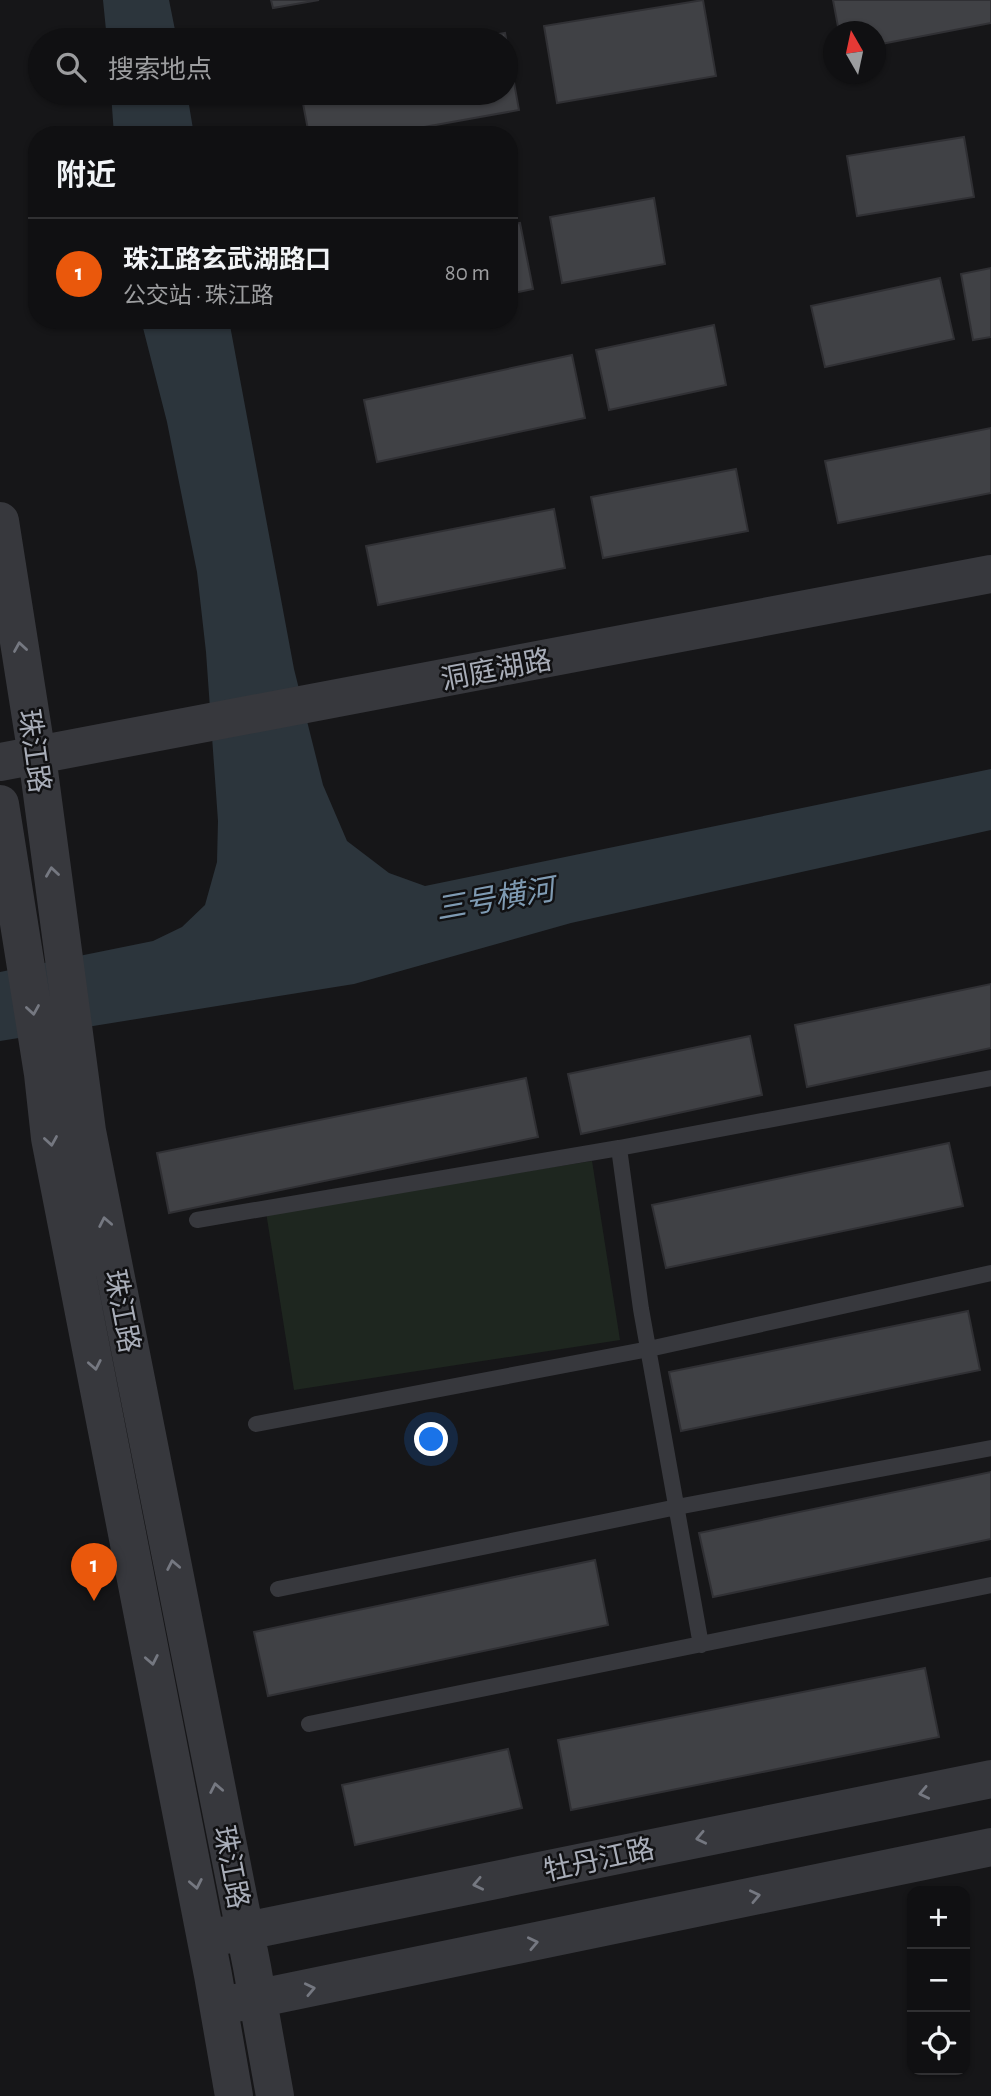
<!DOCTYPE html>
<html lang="zh">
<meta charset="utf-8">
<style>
body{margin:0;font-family:"Alegreya Sans","Noto Sans SC",sans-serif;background:#19191b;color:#f1f3f6}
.controls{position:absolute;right:21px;bottom:21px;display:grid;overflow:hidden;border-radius:14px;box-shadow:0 2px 5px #0004}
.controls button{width:63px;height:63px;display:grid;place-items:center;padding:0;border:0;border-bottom:2px solid #303032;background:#101012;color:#f1f3f6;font:35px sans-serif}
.compass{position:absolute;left:823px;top:21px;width:63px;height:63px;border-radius:50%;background:#101012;box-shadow:0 2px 5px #0004;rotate:351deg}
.you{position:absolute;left:432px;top:1440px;width:24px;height:24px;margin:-18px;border:5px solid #fff;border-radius:50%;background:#1a73e8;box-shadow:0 0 0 10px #1a73e833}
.badge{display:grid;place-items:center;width:46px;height:46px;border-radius:50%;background:#ea580c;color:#fff;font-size:23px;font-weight:700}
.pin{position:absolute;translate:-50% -58px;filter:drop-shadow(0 2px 4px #0008)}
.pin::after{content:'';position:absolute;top:37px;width:24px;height:21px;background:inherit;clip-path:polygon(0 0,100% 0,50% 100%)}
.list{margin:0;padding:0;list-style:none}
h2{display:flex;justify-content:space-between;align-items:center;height:91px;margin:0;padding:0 28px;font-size:30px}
h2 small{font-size:23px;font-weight:400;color:#9c9d9f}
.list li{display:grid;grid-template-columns:46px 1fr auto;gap:21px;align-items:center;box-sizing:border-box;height:112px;padding:0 28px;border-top:2px solid #303032}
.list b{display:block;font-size:26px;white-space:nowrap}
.list p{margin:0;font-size:23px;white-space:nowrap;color:#9c9d9f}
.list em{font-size:23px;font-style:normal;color:#9c9d9f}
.icon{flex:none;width:38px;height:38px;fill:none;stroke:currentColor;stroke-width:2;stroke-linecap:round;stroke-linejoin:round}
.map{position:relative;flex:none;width:991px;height:2096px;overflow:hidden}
.search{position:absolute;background:#101012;box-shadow:0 2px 5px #0004;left:28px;top:28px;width:490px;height:77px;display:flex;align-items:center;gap:18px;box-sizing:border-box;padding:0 24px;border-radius:38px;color:#9c9d9f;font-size:26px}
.panel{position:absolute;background:#101012;box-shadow:0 2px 5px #0004;left:28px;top:126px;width:490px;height:203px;border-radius:28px}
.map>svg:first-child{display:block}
.green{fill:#1e261f}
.water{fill:#2c353c}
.building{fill:#404145;stroke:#303034;stroke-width:2}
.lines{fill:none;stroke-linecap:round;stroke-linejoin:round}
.service{stroke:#37383d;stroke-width:16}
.tertiary{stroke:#37383d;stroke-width:38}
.oneway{stroke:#757881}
.labels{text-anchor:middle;stroke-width:5;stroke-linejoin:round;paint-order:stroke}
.street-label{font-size:28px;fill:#a8adb8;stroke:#111113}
.water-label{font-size:30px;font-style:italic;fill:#7f9bb3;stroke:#111113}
</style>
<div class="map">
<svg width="991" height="2096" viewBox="0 0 991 2096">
<rect width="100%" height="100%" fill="#161618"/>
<path class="green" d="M 592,1161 L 620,1340 L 294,1390 L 266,1212 Z"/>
<path class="water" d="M 103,0 L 169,0 L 177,40 L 107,40 Z
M 111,93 L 187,93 L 194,135 L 114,135 Z
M 141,320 L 229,320 L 294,669 L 323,785 L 347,841 L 389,873 L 425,886 L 991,769 L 991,830 L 571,923 L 354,984 L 0,1041 L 0,972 L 153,941 L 182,927 L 205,905 L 217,862 L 218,821 L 206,652 L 197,572 L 167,422 Z"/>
<path class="building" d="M 271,0 L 319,0 L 273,8 Z
M 703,0 L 716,76 L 557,103 L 544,26 Z
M 833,0 L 991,0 L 991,23 L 876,45 L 876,32 L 839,32 Z
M 505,33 L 519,110 L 380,135 L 309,135 L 301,93 L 506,93 L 506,40 L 466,40 Z
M 964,137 L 974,197 L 857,216 L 847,156 Z
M 654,198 L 665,264 L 562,283 L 550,217 Z
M 520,223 L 533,289 L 509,294 L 509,225 Z
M 991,268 L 991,337 L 973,340 L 961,274 Z
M 940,278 L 954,339 L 825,367 L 811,306 Z
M 714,325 L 726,385 L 609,410 L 596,350 Z
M 572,355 L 585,418 L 377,462 L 364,400 Z
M 991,428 L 991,493 L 838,523 L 825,461 Z
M 736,469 L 748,531 L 603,558 L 591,497 Z
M 554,509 L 565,568 L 378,605 L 366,546 Z
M 991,984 L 991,1048 L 807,1087 L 795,1025 Z
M 750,1036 L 762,1095 L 581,1134 L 568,1074 Z
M 526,1078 L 538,1137 L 169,1213 L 157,1153 Z
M 949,1143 L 963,1206 L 666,1268 L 652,1205 Z
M 968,1311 L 980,1370 L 681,1431 L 669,1372 Z
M 991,1472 L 991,1539 L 713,1597 L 699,1533 Z
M 595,1560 L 608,1625 L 268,1696 L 254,1632 Z
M 925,1668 L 939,1737 L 571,1810 L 558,1740 Z
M 508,1749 L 522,1808 L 355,1845 L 342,1785 Z"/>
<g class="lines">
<path class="service" d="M 197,1220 L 619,1148
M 256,1424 L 649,1349 L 991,1273
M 278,1589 L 677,1507 L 991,1448
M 701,1645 L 641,1309 L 619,1148 L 991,1078
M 309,1724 L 991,1585"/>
<path class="tertiary" d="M 0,521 L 37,756 L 87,1131 L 252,1967 L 275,2096
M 0,762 L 991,574
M 0,804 L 43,1074 L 50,1138 L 213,1975 L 234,2096
M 221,1936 L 991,1779
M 231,2004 L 991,1847"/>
</g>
<defs><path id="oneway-chevron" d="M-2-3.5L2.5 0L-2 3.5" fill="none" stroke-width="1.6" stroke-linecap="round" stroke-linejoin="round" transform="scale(1.75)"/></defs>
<g class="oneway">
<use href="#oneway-chevron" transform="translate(20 647) rotate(-99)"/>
<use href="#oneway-chevron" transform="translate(52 872) rotate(-98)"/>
<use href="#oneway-chevron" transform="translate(33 1010) rotate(81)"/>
<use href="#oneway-chevron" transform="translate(51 1141) rotate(81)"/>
<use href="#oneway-chevron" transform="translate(105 1222) rotate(-101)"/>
<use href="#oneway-chevron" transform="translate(95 1365) rotate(79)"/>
<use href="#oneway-chevron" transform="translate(173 1565) rotate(-101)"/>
<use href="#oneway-chevron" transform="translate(152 1660) rotate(79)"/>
<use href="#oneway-chevron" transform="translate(216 1788) rotate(-101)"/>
<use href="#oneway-chevron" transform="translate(924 1793) rotate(168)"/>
<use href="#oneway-chevron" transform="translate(701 1838) rotate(168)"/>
<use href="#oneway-chevron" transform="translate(196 1884) rotate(79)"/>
<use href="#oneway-chevron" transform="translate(478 1884) rotate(168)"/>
<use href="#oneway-chevron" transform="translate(755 1896) rotate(-12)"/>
<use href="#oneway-chevron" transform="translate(533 1943) rotate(-12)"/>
<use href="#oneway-chevron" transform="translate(310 1989) rotate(-12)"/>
</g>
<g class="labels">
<g class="street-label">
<text transform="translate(496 669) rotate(-11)" y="10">洞庭湖路</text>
<text transform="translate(35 751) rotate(82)" y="10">珠江路</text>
<text transform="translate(123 1311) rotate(79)" y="10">珠江路</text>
<text transform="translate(599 1859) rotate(-12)" y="10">牡丹江路</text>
<text transform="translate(232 1867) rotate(79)" y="10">珠江路</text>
</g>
<g class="water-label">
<text transform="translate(495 899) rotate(-10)" y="10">三号横河</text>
</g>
</g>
</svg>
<div class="controls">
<button>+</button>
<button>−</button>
<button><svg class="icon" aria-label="locate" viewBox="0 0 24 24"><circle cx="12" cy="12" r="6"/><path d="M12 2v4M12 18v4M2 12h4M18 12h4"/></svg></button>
</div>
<svg class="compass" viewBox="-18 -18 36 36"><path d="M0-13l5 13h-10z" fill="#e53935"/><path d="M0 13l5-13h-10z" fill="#9c9d9f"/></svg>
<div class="you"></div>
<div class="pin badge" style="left:94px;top:1601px">1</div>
<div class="search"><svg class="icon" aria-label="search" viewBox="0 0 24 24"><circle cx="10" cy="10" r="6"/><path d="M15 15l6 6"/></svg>搜索地点</div>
<section class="panel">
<h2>附近<small></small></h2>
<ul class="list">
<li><span class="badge">1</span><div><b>珠江路玄武湖路口</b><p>公交站 · 珠江路</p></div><em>80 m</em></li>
</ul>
</section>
</div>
